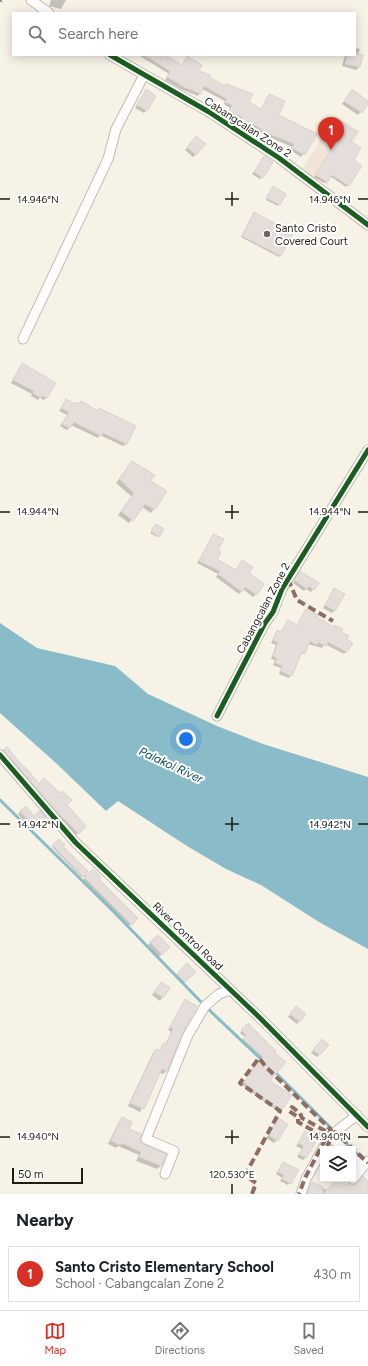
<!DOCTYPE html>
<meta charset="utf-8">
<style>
body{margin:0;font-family:Figtree,sans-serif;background:#f6f6f6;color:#202124}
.controls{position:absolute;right:12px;bottom:12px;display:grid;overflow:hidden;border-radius:0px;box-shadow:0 2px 10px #0003}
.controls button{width:36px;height:36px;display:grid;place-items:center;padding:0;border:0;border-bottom:1px solid #e0e0e0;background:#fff;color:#202124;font:20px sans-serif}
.scale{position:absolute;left:12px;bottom:10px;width:71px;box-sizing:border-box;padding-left:4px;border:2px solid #201c12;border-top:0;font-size:11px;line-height:14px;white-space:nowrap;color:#201c12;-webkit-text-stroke:3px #fff;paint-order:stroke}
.you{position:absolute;left:186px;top:739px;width:14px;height:14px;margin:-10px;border:3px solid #fff;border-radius:50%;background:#1a73e8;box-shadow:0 0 0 6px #1a73e833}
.badge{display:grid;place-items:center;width:26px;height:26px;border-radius:50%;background:#d93025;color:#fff;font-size:13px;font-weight:700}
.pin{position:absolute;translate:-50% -33px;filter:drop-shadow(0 1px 2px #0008)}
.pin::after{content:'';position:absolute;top:21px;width:14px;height:12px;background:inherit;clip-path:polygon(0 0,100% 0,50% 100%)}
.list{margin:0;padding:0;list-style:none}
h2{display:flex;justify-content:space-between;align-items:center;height:52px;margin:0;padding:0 16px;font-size:17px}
h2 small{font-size:13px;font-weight:400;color:#757577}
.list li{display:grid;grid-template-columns:26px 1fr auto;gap:12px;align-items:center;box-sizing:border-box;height:56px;margin:0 8px 8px;padding:0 8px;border:1px solid #e0e0e0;border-radius:0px}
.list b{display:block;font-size:15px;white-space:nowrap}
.list p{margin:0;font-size:13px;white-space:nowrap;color:#757577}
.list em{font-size:13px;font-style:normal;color:#757577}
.icon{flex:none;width:22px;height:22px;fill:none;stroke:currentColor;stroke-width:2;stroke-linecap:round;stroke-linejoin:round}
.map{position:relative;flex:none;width:368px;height:1194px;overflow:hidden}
.search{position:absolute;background:#fff;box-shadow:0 2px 10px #0003;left:12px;right:12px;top:12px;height:44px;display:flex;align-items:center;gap:10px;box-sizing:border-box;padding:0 14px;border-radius:0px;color:#757577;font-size:15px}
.sheet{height:116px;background:#fff}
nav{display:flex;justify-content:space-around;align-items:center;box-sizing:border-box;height:56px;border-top:1px solid #e0e0e0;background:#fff;font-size:11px;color:#757577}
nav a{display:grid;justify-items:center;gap:2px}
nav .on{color:#d93025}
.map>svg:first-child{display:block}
.education{fill:#f1e4d6}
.water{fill:#89bbc8}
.shadow{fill:#0003}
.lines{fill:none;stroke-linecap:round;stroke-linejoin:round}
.stream{stroke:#89bbc8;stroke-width:3}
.building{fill:#e5ddda;stroke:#dad3cf}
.minor-casing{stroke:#bfbcb1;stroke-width:11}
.minor{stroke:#fefdfb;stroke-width:9}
.quiet{stroke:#8d6e63;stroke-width:4;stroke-dasharray:8 4;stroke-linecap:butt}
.cycleway-casing{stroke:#fff;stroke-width:8}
.cycleway{stroke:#1b5e20;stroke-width:5}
.ticks{fill:none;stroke:#201c12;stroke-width:1.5}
.poi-dot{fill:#6b675c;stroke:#fff;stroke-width:1.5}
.labels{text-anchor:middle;stroke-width:4;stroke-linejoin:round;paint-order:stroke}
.street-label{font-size:11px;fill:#201c12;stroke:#fff}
.poi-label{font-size:11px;fill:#201c12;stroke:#fff;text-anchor:start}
.water-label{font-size:12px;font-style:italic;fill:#074b5c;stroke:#fff}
.ticks-label{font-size:10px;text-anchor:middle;fill:#201c12;stroke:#fff;stroke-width:4;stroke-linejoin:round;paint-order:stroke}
</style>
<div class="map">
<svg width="368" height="1194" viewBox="0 0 368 1194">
<rect width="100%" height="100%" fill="#f7f2e6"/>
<path class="education" d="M 335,116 L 360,131 L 327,185 L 302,170 Z"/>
<path class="water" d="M 0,623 L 37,648 L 115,666 L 148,694 L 217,726 L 263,744 L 368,777 L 368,949 L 319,922 L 261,885 L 226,869 L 187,846 L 118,801 L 106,811 L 57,764 L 0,713 Z"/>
<path class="shadow" d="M 51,0 L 66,0 L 61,9 L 49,6 Z
M 355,48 L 360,49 L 358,55 L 362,56 L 359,67 L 356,70 L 342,66 L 345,55 L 355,55 Z
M 141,55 L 163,55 L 181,66 L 187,57 L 198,71 L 261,110 L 270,95 L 277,115 L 316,135 L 301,157 L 290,150 L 292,147 L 265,135 L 247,124 L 243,130 L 236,127 L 240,120 L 227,114 L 230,108 L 224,104 L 225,101 L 202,89 L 198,96 L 181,89 L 165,80 L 169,74 L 140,56 Z
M 146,91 L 147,110 L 144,113 L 135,108 Z
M 351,92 L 368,102 L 358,115 L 342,104 Z
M 337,123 L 349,142 L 352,160 L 361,166 L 346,187 L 330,176 L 325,183 L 314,177 L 339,137 L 331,132 Z
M 194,140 L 196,154 L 193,157 L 185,150 Z
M 264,158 L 262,177 L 260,179 L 252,174 Z
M 272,189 L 285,194 L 278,206 L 266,200 Z
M 253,214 L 292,233 L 279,257 L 241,237 Z
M 22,364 L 46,398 L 44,400 L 40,398 L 38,400 L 31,396 L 32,394 L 11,383 Z
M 67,400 L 75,405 L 81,402 L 97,411 L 99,409 L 134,426 L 126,444 L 123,446 L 100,435 L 98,438 L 71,425 L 67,430 L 60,426 L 67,415 L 59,411 Z
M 129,466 L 166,491 L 151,513 L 142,507 L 129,523 L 118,515 L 132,497 L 116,483 Z
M 157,525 L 163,530 L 157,537 L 150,533 Z
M 214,535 L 217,551 L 216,559 L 235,571 L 247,573 L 256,594 L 253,597 L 243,589 L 239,594 L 216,577 L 218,574 L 197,563 Z
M 298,574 L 313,589 L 311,592 L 306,589 L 304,591 L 293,583 Z
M 334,589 L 335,610 L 332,613 L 323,608 Z
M 307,610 L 316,618 L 333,628 L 335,626 L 346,640 L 347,651 L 344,654 L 325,644 L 322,648 L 308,644 L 304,653 L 300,655 L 289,678 L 279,674 L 281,668 L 273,665 L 275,660 L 271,659 L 276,645 L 271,643 L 277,631 L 281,633 L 297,626 Z
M 6,749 L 39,785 L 66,805 L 85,826 L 76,835 L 2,753 Z
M 25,807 L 34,817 L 44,817 L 32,830 L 18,814 Z
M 59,840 L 62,846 L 87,871 L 81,877 L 52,847 Z
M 93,870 L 97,880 L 137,918 L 129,926 L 83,880 Z
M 157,936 L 168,947 L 159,957 L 148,945 Z
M 187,965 L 195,972 L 182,984 L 175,977 Z
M 161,983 L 168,988 L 160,1001 L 152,995 Z
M 185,1000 L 182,1032 L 166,1071 L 163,1074 L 159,1072 L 140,1112 L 128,1106 L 153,1053 L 156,1050 L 159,1051 L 165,1045 L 171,1032 L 168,1030 Z
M 293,1010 L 299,1021 L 297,1024 L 288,1017 Z
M 248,1024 L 275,1051 L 268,1081 L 281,1110 L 279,1112 L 242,1085 L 250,1076 L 248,1075 L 261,1059 L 241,1042 L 245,1037 L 240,1033 Z
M 319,1043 L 327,1045 L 317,1057 L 311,1053 Z
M 122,1118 L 128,1129 L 143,1145 L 165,1155 L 161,1166 L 157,1169 L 136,1161 L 139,1155 L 118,1146 L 116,1148 L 108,1144 L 119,1122 Z
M 278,1119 L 277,1140 L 274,1143 L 266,1138 Z
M 305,1132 L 306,1158 L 303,1160 L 297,1157 L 302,1149 L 296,1146 Z
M 323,1160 L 323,1169 L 320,1166 Z
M 283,1163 L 290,1183 L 288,1185 L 280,1181 L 282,1178 L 276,1174 Z
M 331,1179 L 347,1179 L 348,1184 L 356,1185 L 368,1181 L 368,1194 L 306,1194 L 312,1183 L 327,1190 L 335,1182 Z"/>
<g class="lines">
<path class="stream" d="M 0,800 L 114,912 L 205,1006 L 263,1061
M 274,1071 L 365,1162"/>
</g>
<path class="building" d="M 355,53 L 363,55 L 360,67 L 345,64 L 347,55 L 355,55 Z
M 144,55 L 165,55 L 182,65 L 187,56 L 202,65 L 199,71 L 210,75 L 209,77 L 225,86 L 226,84 L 253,94 L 249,102 L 261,109 L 269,94 L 285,101 L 279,115 L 317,134 L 305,155 L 292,148 L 294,144 L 267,133 L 250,122 L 246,129 L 240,125 L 238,124 L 242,117 L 229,111 L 232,105 L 225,102 L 227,99 L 204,86 L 201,94 L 184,87 L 167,77 L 170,71 Z
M 146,89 L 156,96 L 147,111 L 137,105 Z
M 352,89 L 368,101 L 368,104 L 362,113 L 344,101 Z
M 338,120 L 357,132 L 351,141 L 361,148 L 354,160 L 362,166 L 349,186 L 332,175 L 327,182 L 315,175 L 340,135 L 332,130 Z
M 196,136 L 206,144 L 196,155 L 187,147 Z
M 264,156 L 273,162 L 263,178 L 254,172 Z
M 273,186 L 286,194 L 280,205 L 266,198 Z
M 254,212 L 293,233 L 281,256 L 242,236 Z
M 22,363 L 56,383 L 47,398 L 42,396 L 41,398 L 33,393 L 34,391 L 13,380 Z
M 66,399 L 75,404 L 76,402 L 79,404 L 81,401 L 98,411 L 99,408 L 136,426 L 127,444 L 103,433 L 101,436 L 74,422 L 70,428 L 62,424 L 69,412 L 61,408 Z
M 132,461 L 155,475 L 150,481 L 167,491 L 155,510 L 145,504 L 133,521 L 121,511 L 134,493 L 119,479 Z
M 156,524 L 164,529 L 159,537 L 151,531 Z
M 213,534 L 224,539 L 218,550 L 221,552 L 217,559 L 236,570 L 242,560 L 253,567 L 249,573 L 264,584 L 257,595 L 245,587 L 242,592 L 218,574 L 220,571 L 199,561 Z
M 300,571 L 319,583 L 314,590 L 309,586 L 307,589 L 294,580 Z
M 334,588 L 345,594 L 335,611 L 325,605 Z
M 306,609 L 318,615 L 317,617 L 334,627 L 334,625 L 343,629 L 341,632 L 349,636 L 347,639 L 353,643 L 347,652 L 328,642 L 326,646 L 318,642 L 317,645 L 310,641 L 305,654 L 302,652 L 292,676 L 280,671 L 283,666 L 275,663 L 277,658 L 273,656 L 278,643 L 273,640 L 277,630 L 281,632 L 288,620 L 297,625 Z
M 7,747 L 20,763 L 27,769 L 39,784 L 44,778 L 60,793 L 62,791 L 72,800 L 67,805 L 86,826 L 79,834 L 59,814 L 3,750 Z
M 26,806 L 34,816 L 40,810 L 46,817 L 35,828 L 20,811 Z
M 59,839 L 65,845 L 63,846 L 88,871 L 83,877 L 52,845 Z
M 93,869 L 101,877 L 99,879 L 138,918 L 132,925 L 84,877 Z
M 158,935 L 170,947 L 162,955 L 150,942 Z
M 187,963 L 196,972 L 185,982 L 177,974 Z
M 161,982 L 170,988 L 163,998 L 154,992 Z
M 185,999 L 197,1006 L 182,1033 L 167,1071 L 162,1069 L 144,1109 L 130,1103 L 156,1049 L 160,1050 L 163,1043 L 166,1045 L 173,1029 L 170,1027 Z
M 296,1006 L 306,1014 L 300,1022 L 290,1014 Z
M 248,1023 L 276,1051 L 275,1053 L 286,1062 L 270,1081 L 292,1095 L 281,1111 L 257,1094 L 244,1082 L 251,1074 L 249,1072 L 263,1057 L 243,1039 L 246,1035 L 241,1030 Z
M 322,1039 L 329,1045 L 320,1055 L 313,1050 Z
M 122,1117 L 132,1122 L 129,1129 L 142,1134 L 140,1139 L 141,1143 L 166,1154 L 162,1166 L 139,1157 L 141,1152 L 122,1143 L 120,1145 L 111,1141 Z
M 278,1118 L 288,1124 L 278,1141 L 268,1135 Z
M 311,1130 L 319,1134 L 317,1138 L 318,1139 L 306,1158 L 299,1154 L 304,1146 L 298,1143 L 305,1131 L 309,1133 Z
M 283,1162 L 299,1170 L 291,1184 L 282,1179 L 284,1175 L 278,1172 Z
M 363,1176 L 368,1181 L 368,1194 L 307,1194 L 312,1182 L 323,1187 L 323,1194 L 337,1179 L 347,1179 L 349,1184 L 355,1185 Z"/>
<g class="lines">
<g class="minor-casing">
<path id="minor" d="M 31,0 L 49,13
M 110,55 L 209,112 L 279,158 L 368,225
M 23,339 L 108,159 L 116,129 L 144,75
M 217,716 L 265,623 L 273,612 L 282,589 L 368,450
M 0,755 L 76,843 L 259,1017 L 368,1127
M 330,1136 L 343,1149
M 353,1158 L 362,1167
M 165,1174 L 174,1151 L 146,1139 L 188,1035 L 205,1006 L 219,994 L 230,990
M 353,1179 L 368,1161
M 301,1194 L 306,1179 L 330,1136 L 357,1115"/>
</g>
<use href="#minor" class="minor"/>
<path class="quiet" d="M 0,1 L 1,0
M 288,579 L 297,600 L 333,621
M 327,1146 L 335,1132 L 368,1163
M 252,1194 L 256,1183 L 245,1175 L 280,1111 L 240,1083 L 259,1058 L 266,1067 L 331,1130 L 329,1133 L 302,1118 L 300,1113 L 292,1107 L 289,1111 L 298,1117 L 298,1122 L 326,1138 L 305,1178 L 299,1194"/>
<g class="cycleway-casing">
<path id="cycleway" d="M 110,55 L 209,112 L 279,158 L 368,225
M 217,716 L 265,623 L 273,612 L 282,589 L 368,450
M 0,755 L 76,843 L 259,1017 L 368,1127"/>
</g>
<use href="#cycleway" class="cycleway"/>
</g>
<path class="ticks" d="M 232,192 L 232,206M 0,199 L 10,199M 225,199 L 239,199M 358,199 L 368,199M 232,505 L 232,519M 0,512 L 10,512M 225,512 L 239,512M 358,512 L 368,512M 232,817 L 232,831M 0,824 L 10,824M 225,824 L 239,824M 358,824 L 368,824M 232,1130 L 232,1144M 0,1137 L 10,1137M 225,1137 L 239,1137M 358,1137 L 368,1137M 232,1184 L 232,1194"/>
<circle class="poi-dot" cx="267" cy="234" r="4"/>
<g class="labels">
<g class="street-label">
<text transform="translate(248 127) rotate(33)" y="4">Cabangcalan Zone 2</text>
<text transform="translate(263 608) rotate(-62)" y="4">Cabangcalan Zone 2</text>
<text transform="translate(188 936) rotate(44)" y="4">River Control Road</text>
</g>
<g class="poi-label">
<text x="275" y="232">Santo Cristo<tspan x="275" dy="13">Covered Court</tspan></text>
</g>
<g class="water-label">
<text transform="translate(171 765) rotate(25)" y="4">Palakol River</text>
</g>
</g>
<g class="ticks-label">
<text x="38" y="203">14.946°N</text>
<text x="330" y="203">14.946°N</text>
<text x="38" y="515">14.944°N</text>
<text x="330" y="515">14.944°N</text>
<text x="38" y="828">14.942°N</text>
<text x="330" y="828">14.942°N</text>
<text x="38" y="1140">14.940°N</text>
<text x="330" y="1140">14.940°N</text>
<text x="232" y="1178">120.530°E</text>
</g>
</svg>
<div class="controls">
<button><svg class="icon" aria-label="layers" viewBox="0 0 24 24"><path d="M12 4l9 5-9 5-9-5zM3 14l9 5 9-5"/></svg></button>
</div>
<div class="scale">50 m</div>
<div class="you"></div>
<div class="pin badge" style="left:331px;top:150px">1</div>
<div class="search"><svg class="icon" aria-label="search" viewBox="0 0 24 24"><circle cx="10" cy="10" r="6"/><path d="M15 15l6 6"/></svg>Search here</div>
</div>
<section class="sheet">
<h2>Nearby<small></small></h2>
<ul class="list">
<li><span class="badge">1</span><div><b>Santo Cristo Elementary School</b><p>School · Cabangcalan Zone 2</p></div><em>430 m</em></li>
</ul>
</section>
<nav>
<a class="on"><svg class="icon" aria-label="map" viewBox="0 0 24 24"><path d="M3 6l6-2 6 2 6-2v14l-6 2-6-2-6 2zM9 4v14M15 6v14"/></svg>Map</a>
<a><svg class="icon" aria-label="directions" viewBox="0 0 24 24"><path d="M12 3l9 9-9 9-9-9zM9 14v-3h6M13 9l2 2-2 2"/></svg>Directions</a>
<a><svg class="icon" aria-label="saved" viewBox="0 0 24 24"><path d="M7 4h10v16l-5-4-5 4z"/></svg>Saved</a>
</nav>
